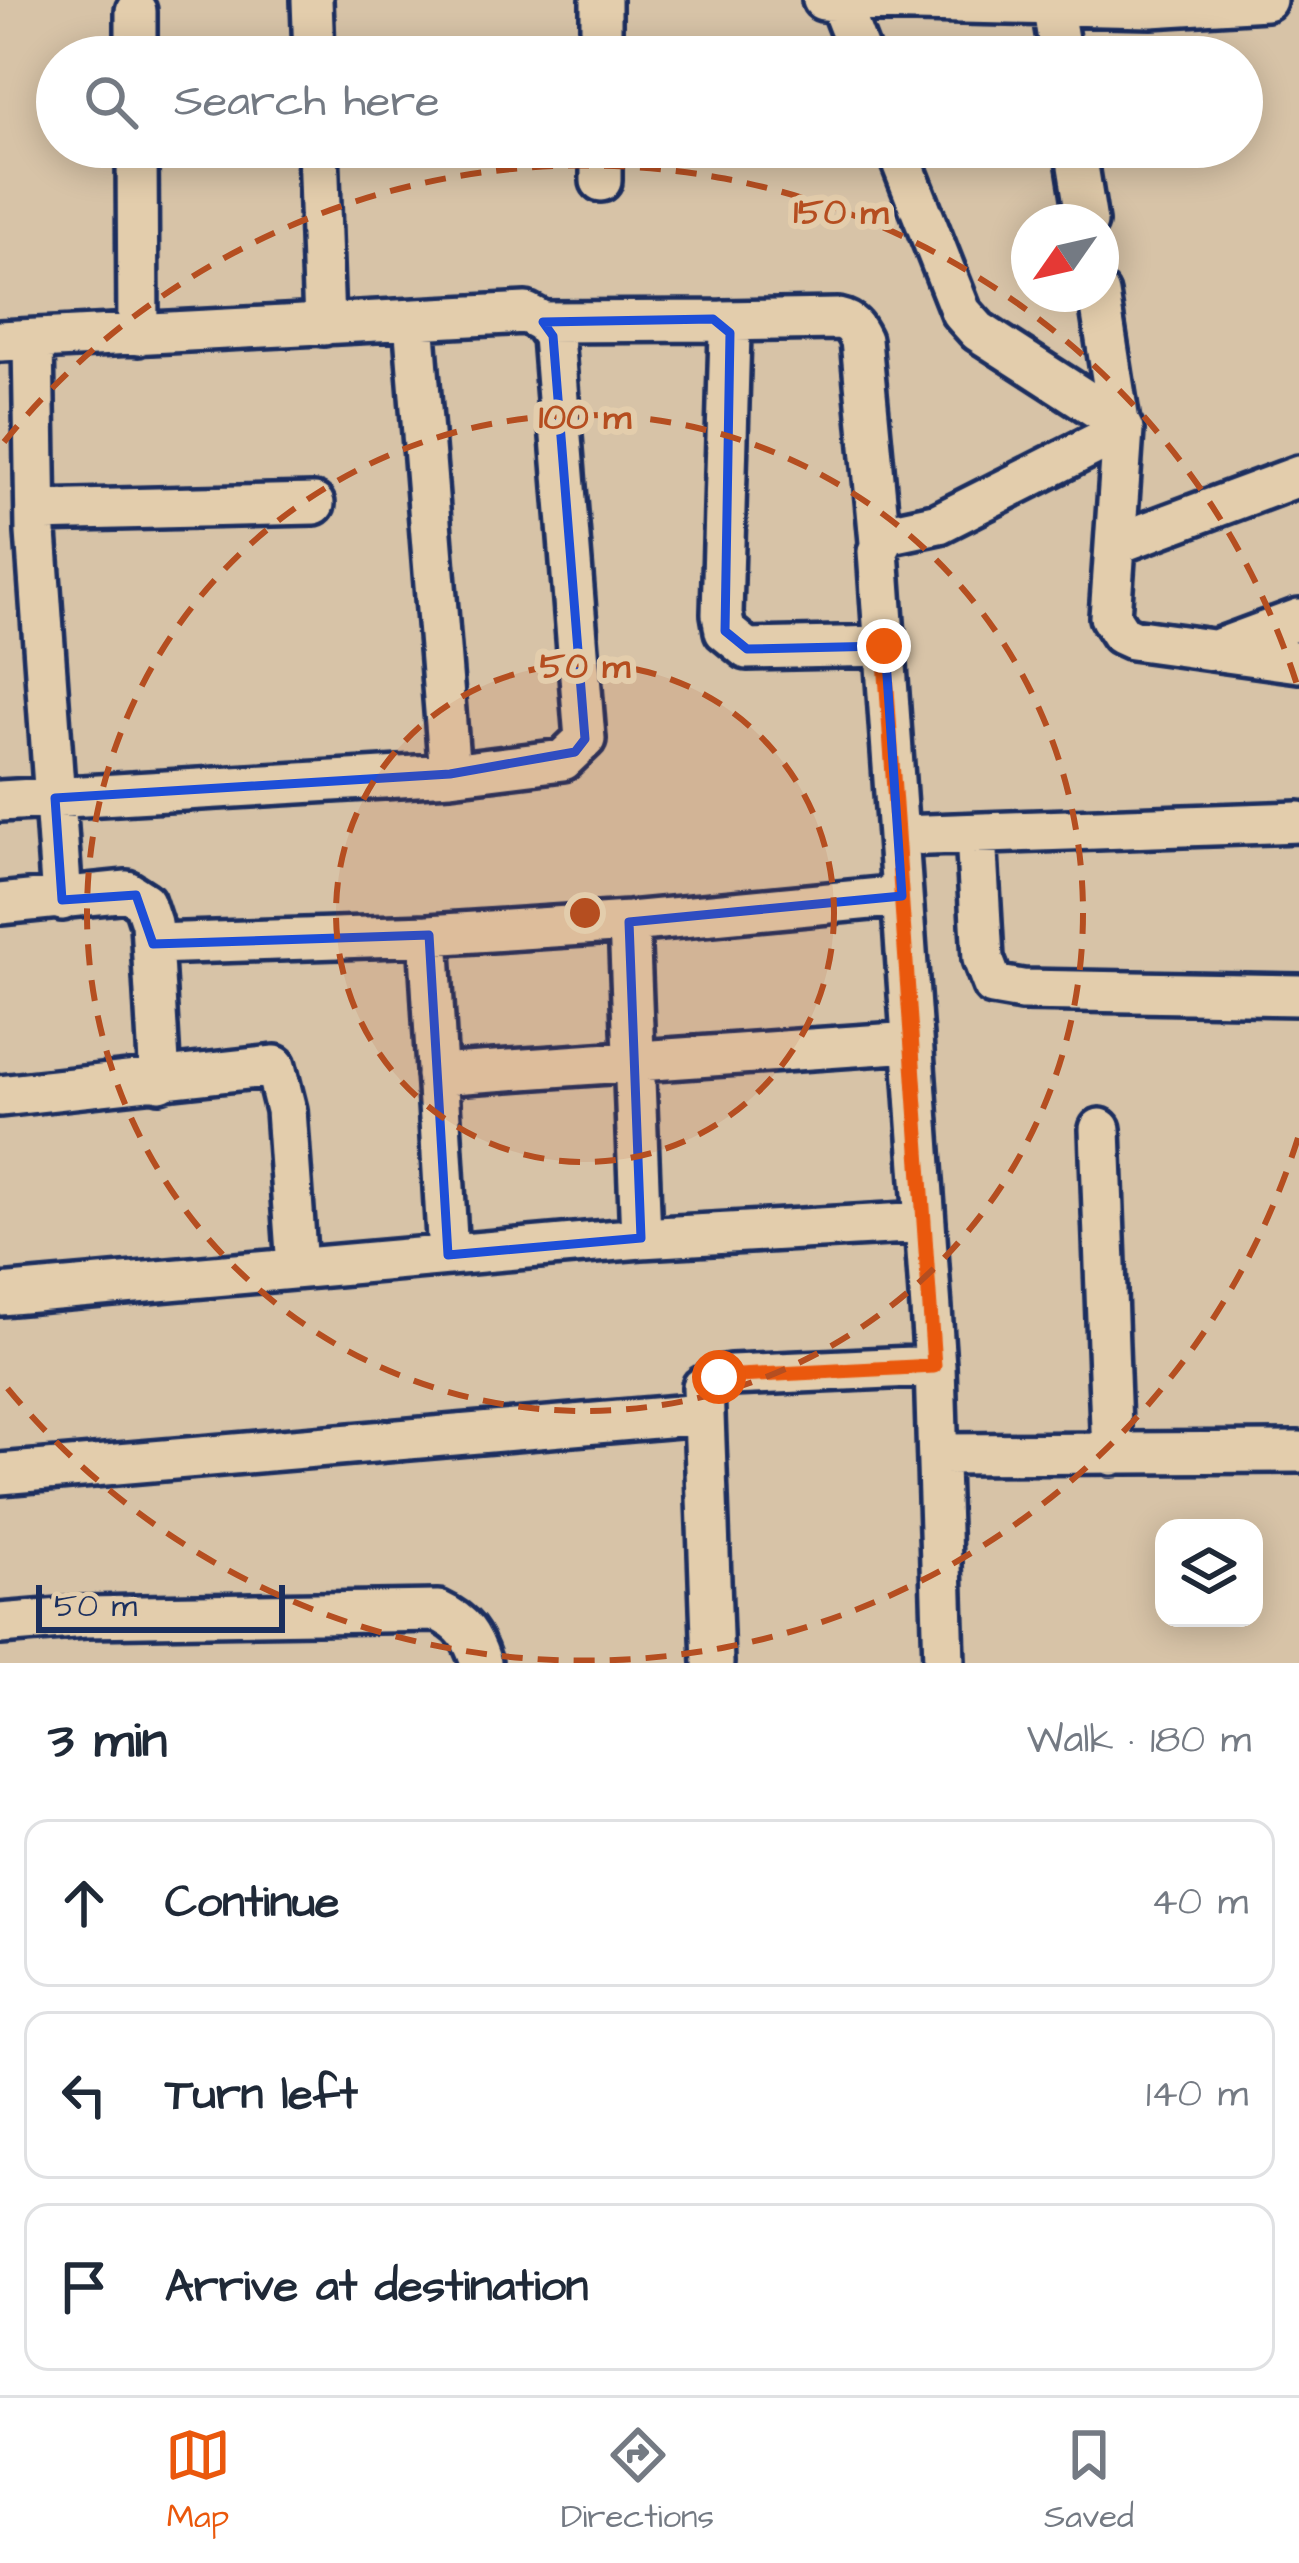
<!DOCTYPE html>
<meta charset="utf-8">
<style>
body{margin:0;font-family:"Architects Daughter",sans-serif;background:#f6f6f7;color:#1f2937}
.controls{position:absolute;right:36px;bottom:36px;display:grid;overflow:hidden;border-radius:24px;box-shadow:0 6px 30px #0003}
.controls button{width:108px;height:108px;display:grid;place-items:center;padding:0;border:0;border-bottom:3px solid #e0e1e3;background:#fff;color:#1f2937;font:60px sans-serif}
.compass{position:absolute;left:1011px;top:204px;width:108px;height:108px;border-radius:50%;background:#fff;box-shadow:0 6px 30px #0003;rotate:236deg}
.scale{position:absolute;left:36px;bottom:30px;width:249px;box-sizing:border-box;padding-left:12px;border:6px solid #1b2f5e;border-top:0;font-size:33px;line-height:42px;white-space:nowrap;color:#1b2f5e;-webkit-text-stroke:9px #e3cdac;paint-order:stroke}
.stop{position:absolute;width:36px;height:36px;margin:-27px;border:9px solid #ea580c;border-radius:50%;background:#fff}
.stop.end{background:#ea580c;border-color:#fff;box-shadow:0 3px 12px #0008}
.list{margin:0;padding:0;list-style:none}
h2{display:flex;justify-content:space-between;align-items:center;height:156px;margin:0;padding:0 48px;font-size:51px}
h2 small{font-size:39px;font-weight:400;color:#747a83}
.list li{display:grid;grid-template-columns:78px 1fr auto;gap:36px;align-items:center;box-sizing:border-box;height:168px;margin:0 24px 24px;padding:0 24px;border:3px solid #e0e1e3;border-radius:24px}
.list b{display:block;font-size:45px;white-space:nowrap}
.list em{font-size:39px;font-style:normal;color:#747a83}
.icon{flex:none;width:66px;height:66px;fill:none;stroke:currentColor;stroke-width:2;stroke-linecap:round;stroke-linejoin:round}
.map{position:relative;flex:none;width:1299px;height:1663px;overflow:hidden}
.search{position:absolute;background:#fff;box-shadow:0 6px 30px #0003;left:36px;right:36px;top:36px;height:132px;display:flex;align-items:center;gap:30px;box-sizing:border-box;padding:0 42px;border-radius:66px;color:#747a83;font-size:45px}
.sheet{height:732px;background:#fff}
nav{display:flex;justify-content:space-around;align-items:center;box-sizing:border-box;height:168px;border-top:3px solid #e0e1e3;background:#fff;font-size:33px;color:#747a83}
nav a{display:grid;justify-items:center;gap:6px}
nav .on{color:#ea580c}
.map>svg:first-child{display:block}
.lines{fill:none;stroke-linecap:round;stroke-linejoin:round}
.street-casing{stroke:#1b2f5e;stroke-width:48}
.street{stroke:#e3cdac;stroke-width:39}
.route{stroke:#ea580c;stroke-width:15}
.marked{fill:none;stroke:#1d4ed8;stroke-width:9;stroke-linejoin:round}
.ring{fill:none;stroke:#b54e20;stroke-width:6;stroke-dasharray:21 15}
.centre{fill:#b54e20;stroke:#e3cdac;stroke-width:6}
.ring-label{font-size:36px;text-anchor:middle;font-weight:bold;fill:#b54e20;stroke:#e3cdac;stroke-width:12;stroke-linejoin:round;paint-order:stroke}
</style>
<div class="map">
<svg width="1299" height="1663" viewBox="0 0 1299 1663">
<rect width="100%" height="100%" fill="#d7c3a7"/>
<filter id="ink" filterUnits="userSpaceOnUse"><feTurbulence type="fractalNoise" baseFrequency=".00833" numOctaves="2"/><feDisplacementMap in="SourceGraphic" scale="24" xChannelSelector="R" yChannelSelector="G"/><feConvolveMatrix kernelMatrix="1 2 1 2 8 2 1 2 1" color-interpolation-filters="sRGB"/></filter>
<g filter="url(#ink)">
<g class="lines">
<g class="street-casing">
<path id="street" d="M 312,0 L 314,57
M 823,0 L 1151,7 L 1266,0
M 840,3 L 861,57
M 1052,4 L 1061,57
M 136,11 L 136,57
M 601,57 L 601,0
M 137,147 L 138,335
M 318,147 L 324,325
M 896,147 L 961,312 L 978,331 L 1119,422 L 1123,430 L 1110,617 L 1121,634 L 1132,639 L 1299,662
M 1075,147 L 1087,222
M 601,181 L 601,147
M 1099,294 L 1119,422
M 414,320 L 450,774
M 722,321 L 838,319 C 852,322 855,328 861,340 L 880,542
M 543,322 L 722,321 L 730,333 L 722,614 L 725,631 L 747,649 L 885,646
M 33,340 L 36,532 L 62,900
M 0,341 L 526,313 L 543,322 L 553,336 L 585,739 L 563,760 L 450,774 L 0,801
M 36,511 L 314,504
M 1116,544 L 1299,476
M 1221,648 L 1299,619
M 976,834 L 983,959 L 993,985 L 1022,990 L 1299,995
M 899,836 L 1299,822
M 0,904 L 127,891 L 144,902 L 151,923 L 160,1081
M 153,944 L 429,935
M 437,1075 L 912,1042
M 0,1096 L 275,1066 L 286,1110 L 297,1268
M 1100,1129 L 1112,1455
M 641,1238 L 925,1222
M 448,1255 L 429,935 L 629,922 L 902,896
M 0,1295 L 641,1238 L 629,922
M 939,1454 L 1299,1452
M 0,1474 L 702,1414
M 0,1624 L 85,1617 L 438,1611 C 464,1623 472,1636 481,1663
M 713,1663 L 703,1387 L 719,1377 L 731,1375 L 935,1366
M 944,1663 L 935,1366 L 878,551 L 887,534 L 939,523 L 1123,430"/>
</g>
<use href="#street" class="street"/>
</g>
</g>
<g class="lines" filter="url(#ink)">
<path class="route" d="M 719,1377 L 934,1366 L 884,646"/>
</g>
<path class="marked" d="M 713,319 L 730,333 L 725,631 L 747,649 L 885,646 L 902,896 L 629,922 L 641,1238 L 448,1255 L 429,935 L 153,944 L 136,895 L 62,900 L 55,798 L 450,774 L 575,752 L 585,739 L 553,336 L 543,322 Z"/>
<circle cx="585" cy="913" r="249" fill="#b54e20" fill-opacity=".12"/>
<g class="ring">
<circle cx="585" cy="913" r="249"/>
<circle cx="585" cy="913" r="498"/>
<path d="M1298 1138A748 748 0 0 1 4 1384M4 442A748 748 0 0 1 1298 688"/>
</g>
<circle cx="585" cy="913" r="18" class="centre"/>
<g class="ring-label">
<text x="841" y="223">150 m</text>
<text x="585" y="428">100 m</text>
<text x="585" y="677">50 m</text>
</g>
</svg>
<div class="controls">
<button><svg class="icon" aria-label="layers" viewBox="0 0 24 24"><path d="M12 4l9 5-9 5-9-5zM3 14l9 5 9-5"/></svg></button>
</div>
<svg class="compass" viewBox="-18 -18 36 36"><path d="M0-13l5 13h-10z" fill="#e53935"/><path d="M0 13l5-13h-10z" fill="#747a83"/></svg>
<div class="scale">50 m</div>
<div class="stop" style="left:719px;top:1377px"></div>
<div class="stop end" style="left:884px;top:646px"></div>
<div class="search"><svg class="icon" aria-label="search" viewBox="0 0 24 24"><circle cx="10" cy="10" r="6"/><path d="M15 15l6 6"/></svg>Search here</div>
</div>
<section class="sheet">
<h2>3 min<small>Walk · 180 m</small></h2>
<ul class="list">
<li><svg class="icon" aria-label="ahead" viewBox="0 0 24 24"><path d="M12 20V5M6 11l6-6 6 6"/></svg><div><b>Continue</b></div><em>40 m</em></li>
<li><svg class="icon" aria-label="left" viewBox="0 0 24 24"><path d="M17 20v-9H6M10 6l-5 5 5 5"/></svg><div><b>Turn left</b></div><em>140 m</em></li>
<li><svg class="icon" aria-label="arrive" viewBox="0 0 24 24"><path d="M6 21V4h12l-3 4 3 4H6"/></svg><div><b>Arrive at destination</b></div></li>
</ul>
</section>
<nav>
<a class="on"><svg class="icon" aria-label="map" viewBox="0 0 24 24"><path d="M3 6l6-2 6 2 6-2v14l-6 2-6-2-6 2zM9 4v14M15 6v14"/></svg>Map</a>
<a><svg class="icon" aria-label="directions" viewBox="0 0 24 24"><path d="M12 3l9 9-9 9-9-9zM9 14v-3h6M13 9l2 2-2 2"/></svg>Directions</a>
<a><svg class="icon" aria-label="saved" viewBox="0 0 24 24"><path d="M7 4h10v16l-5-4-5 4z"/></svg>Saved</a>
</nav>
